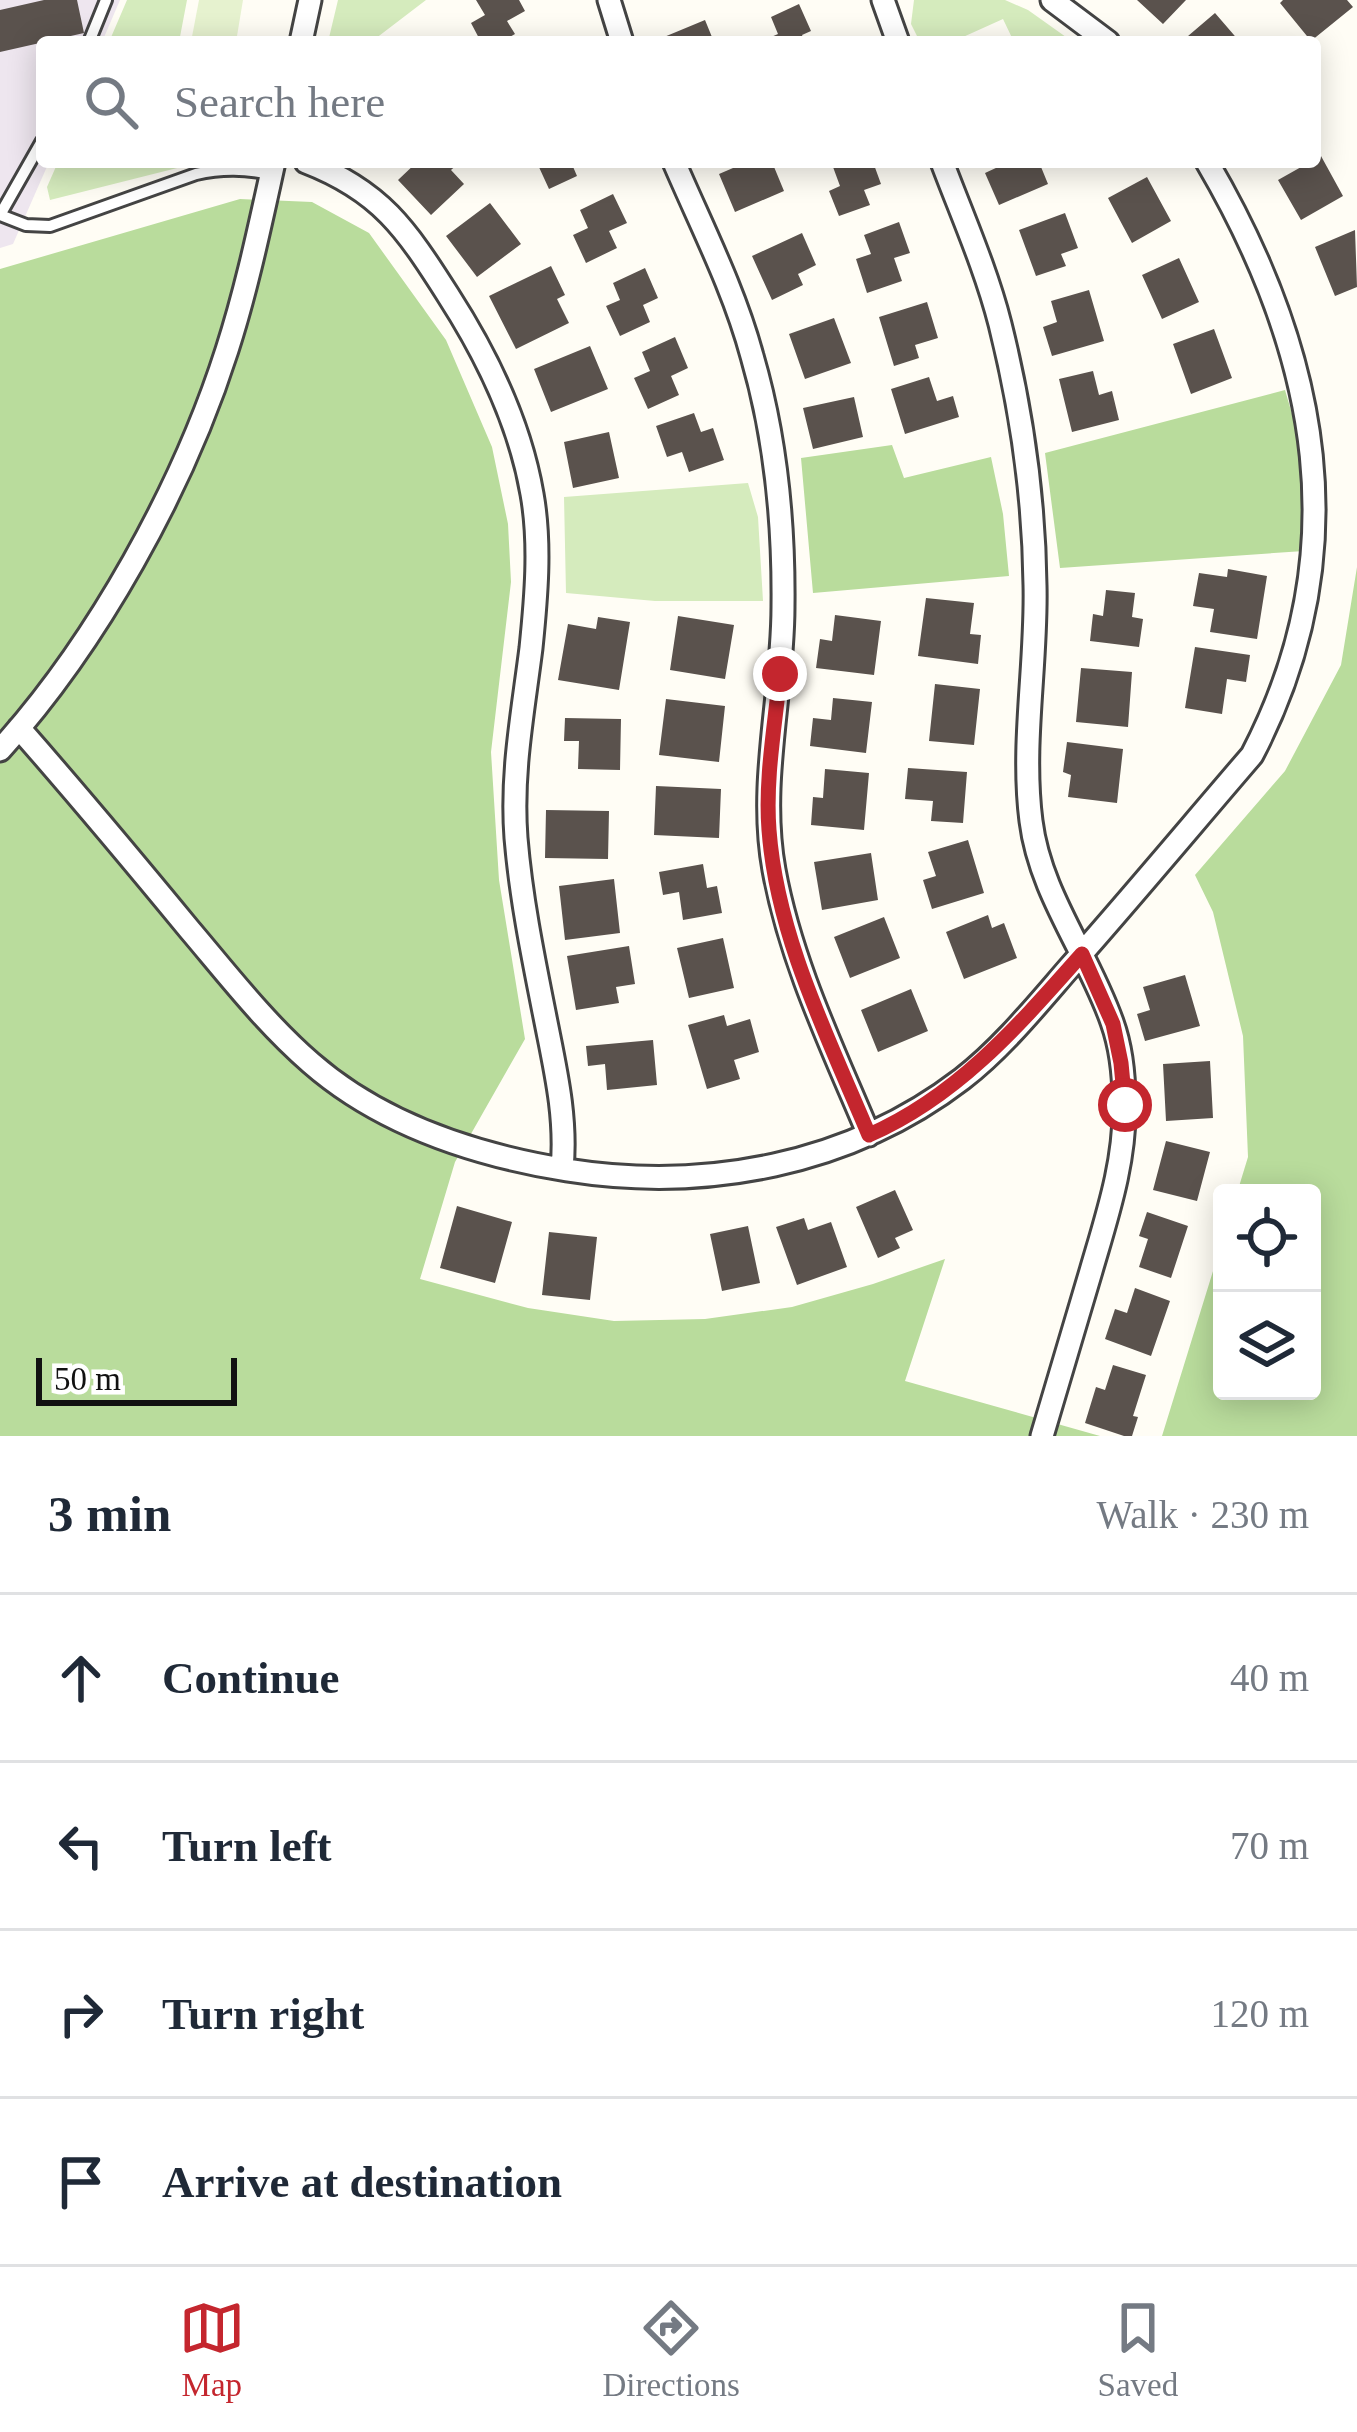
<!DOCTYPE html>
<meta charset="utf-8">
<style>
body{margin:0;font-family:"Times New Roman",serif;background:#f6f6f7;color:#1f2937}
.controls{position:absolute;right:36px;bottom:36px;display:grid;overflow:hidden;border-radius:12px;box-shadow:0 6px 30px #0003}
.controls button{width:108px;height:108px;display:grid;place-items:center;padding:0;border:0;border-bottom:3px solid #e0e1e3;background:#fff;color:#1f2937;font:60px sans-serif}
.scale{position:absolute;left:36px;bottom:30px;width:201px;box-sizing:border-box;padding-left:12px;border:6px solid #111;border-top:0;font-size:33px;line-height:42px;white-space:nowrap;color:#111;-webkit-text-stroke:9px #fff;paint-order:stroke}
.stop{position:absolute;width:36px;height:36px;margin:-27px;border:9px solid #c4262e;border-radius:50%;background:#fff}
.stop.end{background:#c4262e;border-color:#fff;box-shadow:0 3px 12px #0008}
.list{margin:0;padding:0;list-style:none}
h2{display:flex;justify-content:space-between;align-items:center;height:156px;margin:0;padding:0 48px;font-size:51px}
h2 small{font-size:39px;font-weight:400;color:#747a83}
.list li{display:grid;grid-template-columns:78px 1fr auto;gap:36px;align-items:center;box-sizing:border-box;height:168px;padding:0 48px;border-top:3px solid #e0e1e3}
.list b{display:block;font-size:45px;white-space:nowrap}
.list em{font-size:39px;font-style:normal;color:#747a83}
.icon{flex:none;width:66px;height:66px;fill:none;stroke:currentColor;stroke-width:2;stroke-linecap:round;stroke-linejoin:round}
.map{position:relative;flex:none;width:1357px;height:1436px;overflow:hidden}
.search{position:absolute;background:#fff;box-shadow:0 6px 30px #0003;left:36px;right:36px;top:36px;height:132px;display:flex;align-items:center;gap:30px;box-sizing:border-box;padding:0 42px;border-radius:12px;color:#747a83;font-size:45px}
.sheet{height:828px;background:#fff}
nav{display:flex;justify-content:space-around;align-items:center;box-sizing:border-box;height:168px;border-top:3px solid #e0e1e3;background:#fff;font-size:33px;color:#747a83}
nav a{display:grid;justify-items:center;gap:6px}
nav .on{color:#c4262e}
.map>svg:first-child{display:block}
.industrial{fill:#eee6ef}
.green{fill:#d5ebbd}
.forest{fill:#b9dc9c}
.pitch{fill:#e6f2cf}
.building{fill:#5a524d}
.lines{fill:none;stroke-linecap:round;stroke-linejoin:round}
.service-casing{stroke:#444;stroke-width:16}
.minor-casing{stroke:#444;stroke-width:27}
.service{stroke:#fff;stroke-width:10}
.minor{stroke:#fff;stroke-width:21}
.route{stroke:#c4262e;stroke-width:15}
</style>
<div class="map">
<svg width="1357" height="1436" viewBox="0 0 1357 1436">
<rect width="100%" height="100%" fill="#fffdf5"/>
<path class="industrial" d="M 0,0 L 120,0 L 102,42 L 42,42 L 42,162 L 49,162 L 13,244 L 0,248 Z"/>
<path class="green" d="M 127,0 L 187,0 L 179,42 L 109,42 Z
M 338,0 L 426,0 L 371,42 L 328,42 Z
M 914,0 L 1005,0 L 1028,10 L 1073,42 L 1014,42 L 1003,19 L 952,42 L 920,42 L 911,24 Z
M 58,162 L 201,162 L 50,200 L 47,187 Z
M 748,483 L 758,517 L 763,601 L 655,601 L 566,593 L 564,497 Z"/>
<path class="forest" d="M 240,199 L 312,202 L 369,233 L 446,340 L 492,447 L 508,524 L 511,582 L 491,752 L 499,880 L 525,1039 L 455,1162 L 420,1279 L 528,1308 L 614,1321 L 705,1319 L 792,1307 L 873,1284 L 945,1259 L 905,1381 L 1100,1436 L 0,1436 L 0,269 Z
M 1285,390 L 1304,455 L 1304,551 L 1060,568 L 1045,453 Z
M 892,445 L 904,478 L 991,457 L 1003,514 L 1009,576 L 813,593 L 801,458 Z
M 1357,567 L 1357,1436 L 1162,1436 L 1222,1242 L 1222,1391 L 1312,1391 L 1312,1193 L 1237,1193 L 1248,1157 L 1243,1036 L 1213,912 L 1195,875 L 1285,771 L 1341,665 Z"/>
<path class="pitch" d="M 199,0 L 243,0 L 236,42 L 191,42 Z"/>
<path class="building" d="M 44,0 L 77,0 L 84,33 L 0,52 L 0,10 Z
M 476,0 L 519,0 L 525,11 L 507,21 L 515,34 L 501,42 L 481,42 L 471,23 L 485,15 Z
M 1137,0 L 1186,0 L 1163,24 Z
M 1283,0 L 1347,0 L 1353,7 L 1311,41 L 1280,3 Z
M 799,4 L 811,31 L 802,35 L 805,42 L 760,42 L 778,34 L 771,17 Z
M 1215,13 L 1240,42 L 1181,42 Z
M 705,20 L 714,42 L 652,42 Z
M 1321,156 L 1343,196 L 1301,220 L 1278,180 L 1310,162 L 1315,162 Z
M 417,162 L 460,162 L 451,170 L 464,184 L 431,215 L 398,180 Z
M 544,162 L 571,162 L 577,176 L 549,189 L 538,165 Z
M 747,162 L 772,162 L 784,191 L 735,212 L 719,174 Z
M 845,162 L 873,162 L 881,184 L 864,190 L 870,205 L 839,216 L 829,191 L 840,186 L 833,167 Z
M 996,162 L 1039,162 L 1048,184 L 999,205 L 985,173 L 998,167 Z
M 1147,177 L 1171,221 L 1132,243 L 1108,198 Z
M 613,194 L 627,223 L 609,231 L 617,248 L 586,263 L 573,235 L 588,228 L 580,210 Z
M 490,203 L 521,244 L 477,277 L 446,236 Z
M 1065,213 L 1078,248 L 1061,254 L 1066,266 L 1036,276 L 1019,230 Z
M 899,222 L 910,253 L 894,258 L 902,281 L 867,293 L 856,259 L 871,254 L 864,235 Z
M 1355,230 L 1357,287 L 1335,296 L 1315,247 Z
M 802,233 L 816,265 L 798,274 L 803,285 L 772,300 L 752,256 Z
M 1179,258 L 1199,302 L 1162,319 L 1142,275 Z
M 551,266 L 565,295 L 557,299 L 569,323 L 516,349 L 489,296 Z
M 645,268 L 658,298 L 643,305 L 650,322 L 620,336 L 606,306 L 620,300 L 613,283 Z
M 1089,290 L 1104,341 L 1052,356 L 1043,327 L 1057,322 L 1051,301 Z
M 927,302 L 938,338 L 915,345 L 919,358 L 894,366 L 879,317 Z
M 834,318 L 851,363 L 805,379 L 789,334 Z
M 1214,329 L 1232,378 L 1191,394 L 1173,344 Z
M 675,337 L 688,368 L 671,376 L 679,395 L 648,409 L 634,378 L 650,371 L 642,352 Z
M 590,346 L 608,389 L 551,412 L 534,369 Z
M 1093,371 L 1099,395 L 1112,391 L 1119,420 L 1072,432 L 1059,379 Z
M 929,377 L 937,401 L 953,396 L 959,417 L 905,434 L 891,389 Z
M 854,397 L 863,437 L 813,449 L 803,408 Z
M 694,413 L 701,432 L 713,428 L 724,460 L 689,472 L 682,452 L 667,457 L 656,426 Z
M 609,432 L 619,478 L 573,488 L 564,442 Z
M 1228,569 L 1267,576 L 1257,639 L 1210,632 L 1214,609 L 1193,606 L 1199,573 L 1227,577 Z
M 1106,590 L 1135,593 L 1132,617 L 1143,619 L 1139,647 L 1090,641 L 1093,614 L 1103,616 Z
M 926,598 L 974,603 L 970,634 L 981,635 L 978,664 L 918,656 Z
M 835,615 L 881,621 L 874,675 L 816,668 L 820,639 L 832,641 Z
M 678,616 L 734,625 L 725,679 L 670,670 Z
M 598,617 L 630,622 L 619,690 L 558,680 L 568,624 L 596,629 Z
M 1195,647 L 1250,655 L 1246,682 L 1227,679 L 1222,714 L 1185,708 Z
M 1081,668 L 1132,672 L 1128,727 L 1076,722 Z
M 935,684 L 980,689 L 974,745 L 929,741 Z
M 833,698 L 872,702 L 866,753 L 810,746 L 813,718 L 831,720 Z
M 666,699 L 725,706 L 719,762 L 659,755 Z
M 565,718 L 621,719 L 620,770 L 578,769 L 579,741 L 564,741 Z
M 1067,742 L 1123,749 L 1117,803 L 1068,797 L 1071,775 L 1063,772 Z
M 908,768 L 967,772 L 963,823 L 931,821 L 933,801 L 905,799 Z
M 825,769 L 869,773 L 864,830 L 811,825 L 813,797 L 823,798 Z
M 656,786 L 721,789 L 719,838 L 654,835 Z
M 546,810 L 609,811 L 608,859 L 545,858 Z
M 968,840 L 984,893 L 932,909 L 923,880 L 936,876 L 928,852 Z
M 871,853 L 878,900 L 822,910 L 814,862 Z
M 703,864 L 707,888 L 717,886 L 722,913 L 683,920 L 679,892 L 663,895 L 659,872 Z
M 614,879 L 620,933 L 565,940 L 559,886 Z
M 988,915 L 992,928 L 1004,923 L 1017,958 L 964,979 L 946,932 Z
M 884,917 L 900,958 L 850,978 L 834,937 Z
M 723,938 L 734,988 L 689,998 L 677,948 Z
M 629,946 L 635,984 L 616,987 L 619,1003 L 576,1010 L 567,956 Z
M 1185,975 L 1200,1026 L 1145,1041 L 1137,1014 L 1150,1010 L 1143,987 Z
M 911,989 L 928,1031 L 878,1052 L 861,1010 Z
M 724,1015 L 727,1026 L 750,1019 L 759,1052 L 734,1060 L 740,1079 L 707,1089 L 688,1025 Z
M 653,1040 L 657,1085 L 607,1090 L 605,1064 L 588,1066 L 586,1046 Z
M 1210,1061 L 1213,1118 L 1166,1121 L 1163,1064 Z
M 1166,1141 L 1210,1152 L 1197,1201 L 1153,1190 Z
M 895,1190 L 913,1230 L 895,1238 L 900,1248 L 878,1258 L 856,1207 Z
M 457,1206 L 512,1222 L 495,1283 L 440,1268 Z
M 1147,1212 L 1188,1226 L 1171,1278 L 1139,1267 L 1148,1239 L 1139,1236 Z
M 804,1218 L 808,1230 L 831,1222 L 847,1267 L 797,1285 L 776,1227 Z
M 748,1226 L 760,1283 L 722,1291 L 710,1234 Z
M 549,1232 L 597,1237 L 590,1300 L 542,1295 Z
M 1135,1288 L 1170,1301 L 1151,1356 L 1105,1339 L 1115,1309 L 1127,1313 Z
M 1113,1365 L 1146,1375 L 1133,1416 L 1138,1417 L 1132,1436 L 1124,1436 L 1085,1423 L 1096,1387 L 1105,1390 Z"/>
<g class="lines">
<g class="service-casing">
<path id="service" d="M 89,42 L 106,0
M 0,215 L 26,225 L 50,226 L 196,174 C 223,168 245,169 271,174
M 0,215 L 42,141"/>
</g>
<g class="minor-casing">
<path id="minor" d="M 609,0 L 622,42
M 883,0 L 898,42
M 1052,0 L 1108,42
M 301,42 L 310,0
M 306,162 C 381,191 406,229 448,295 C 486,354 520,424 532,494 C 541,544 536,599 531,648 C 523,712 511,773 516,838 C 521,898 533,957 545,1017 C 555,1068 567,1117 562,1169
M 674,162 C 701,225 734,289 752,356 C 776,438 784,521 783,607 C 783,694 758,783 774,870 C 791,963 833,1049 869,1135
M 942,162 C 962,215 986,269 1000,324 C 1021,408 1034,498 1035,585 C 1037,663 1021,743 1031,821 C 1040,894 1088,953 1112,1022 C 1121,1047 1124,1076 1124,1102 C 1126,1160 1107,1216 1091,1271 C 1075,1326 1058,1381 1042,1436
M 19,728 C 77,794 133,861 189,929 C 228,975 265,1023 311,1063 C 382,1125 475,1155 567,1170 C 705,1192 850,1165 962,1079 C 1002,1048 1036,1006 1069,968 C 1131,898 1191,826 1252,755 C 1357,554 1320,355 1207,162
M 0,750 C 97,643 183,488 227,350 C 247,288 260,225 274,162"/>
</g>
<use href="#service" class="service"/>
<use href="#minor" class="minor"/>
</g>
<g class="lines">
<path class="route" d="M 780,674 C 775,725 765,779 769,830 C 777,937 828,1037 869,1135 C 958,1096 1019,1025 1082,954 L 1113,1024 L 1121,1063 L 1125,1105"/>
</g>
</svg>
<div class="controls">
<button><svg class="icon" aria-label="locate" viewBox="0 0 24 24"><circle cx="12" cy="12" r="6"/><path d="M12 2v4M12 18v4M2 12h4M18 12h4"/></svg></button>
<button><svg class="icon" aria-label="layers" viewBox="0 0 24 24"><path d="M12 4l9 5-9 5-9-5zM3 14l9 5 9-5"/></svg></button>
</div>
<div class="scale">50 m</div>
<div class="stop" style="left:1125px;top:1105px"></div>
<div class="stop end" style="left:780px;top:674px"></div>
<div class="search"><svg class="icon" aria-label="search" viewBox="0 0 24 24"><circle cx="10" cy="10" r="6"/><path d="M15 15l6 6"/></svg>Search here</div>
</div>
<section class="sheet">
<h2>3 min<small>Walk · 230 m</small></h2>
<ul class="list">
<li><svg class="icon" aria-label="ahead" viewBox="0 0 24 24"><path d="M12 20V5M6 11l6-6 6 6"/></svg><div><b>Continue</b></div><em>40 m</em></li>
<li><svg class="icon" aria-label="left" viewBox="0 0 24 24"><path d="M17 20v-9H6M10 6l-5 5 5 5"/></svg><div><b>Turn left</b></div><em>70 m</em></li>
<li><svg class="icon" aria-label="right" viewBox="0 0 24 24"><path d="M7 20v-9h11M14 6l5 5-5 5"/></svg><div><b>Turn right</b></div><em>120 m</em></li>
<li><svg class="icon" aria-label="arrive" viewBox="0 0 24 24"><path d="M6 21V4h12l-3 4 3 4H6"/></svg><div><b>Arrive at destination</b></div></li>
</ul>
</section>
<nav>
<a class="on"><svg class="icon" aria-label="map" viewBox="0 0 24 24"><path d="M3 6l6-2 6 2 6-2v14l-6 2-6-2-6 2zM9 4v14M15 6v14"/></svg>Map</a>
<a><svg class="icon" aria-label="directions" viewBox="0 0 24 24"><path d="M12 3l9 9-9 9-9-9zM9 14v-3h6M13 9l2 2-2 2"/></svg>Directions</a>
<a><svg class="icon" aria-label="saved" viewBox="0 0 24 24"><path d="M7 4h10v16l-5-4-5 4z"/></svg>Saved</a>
</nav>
